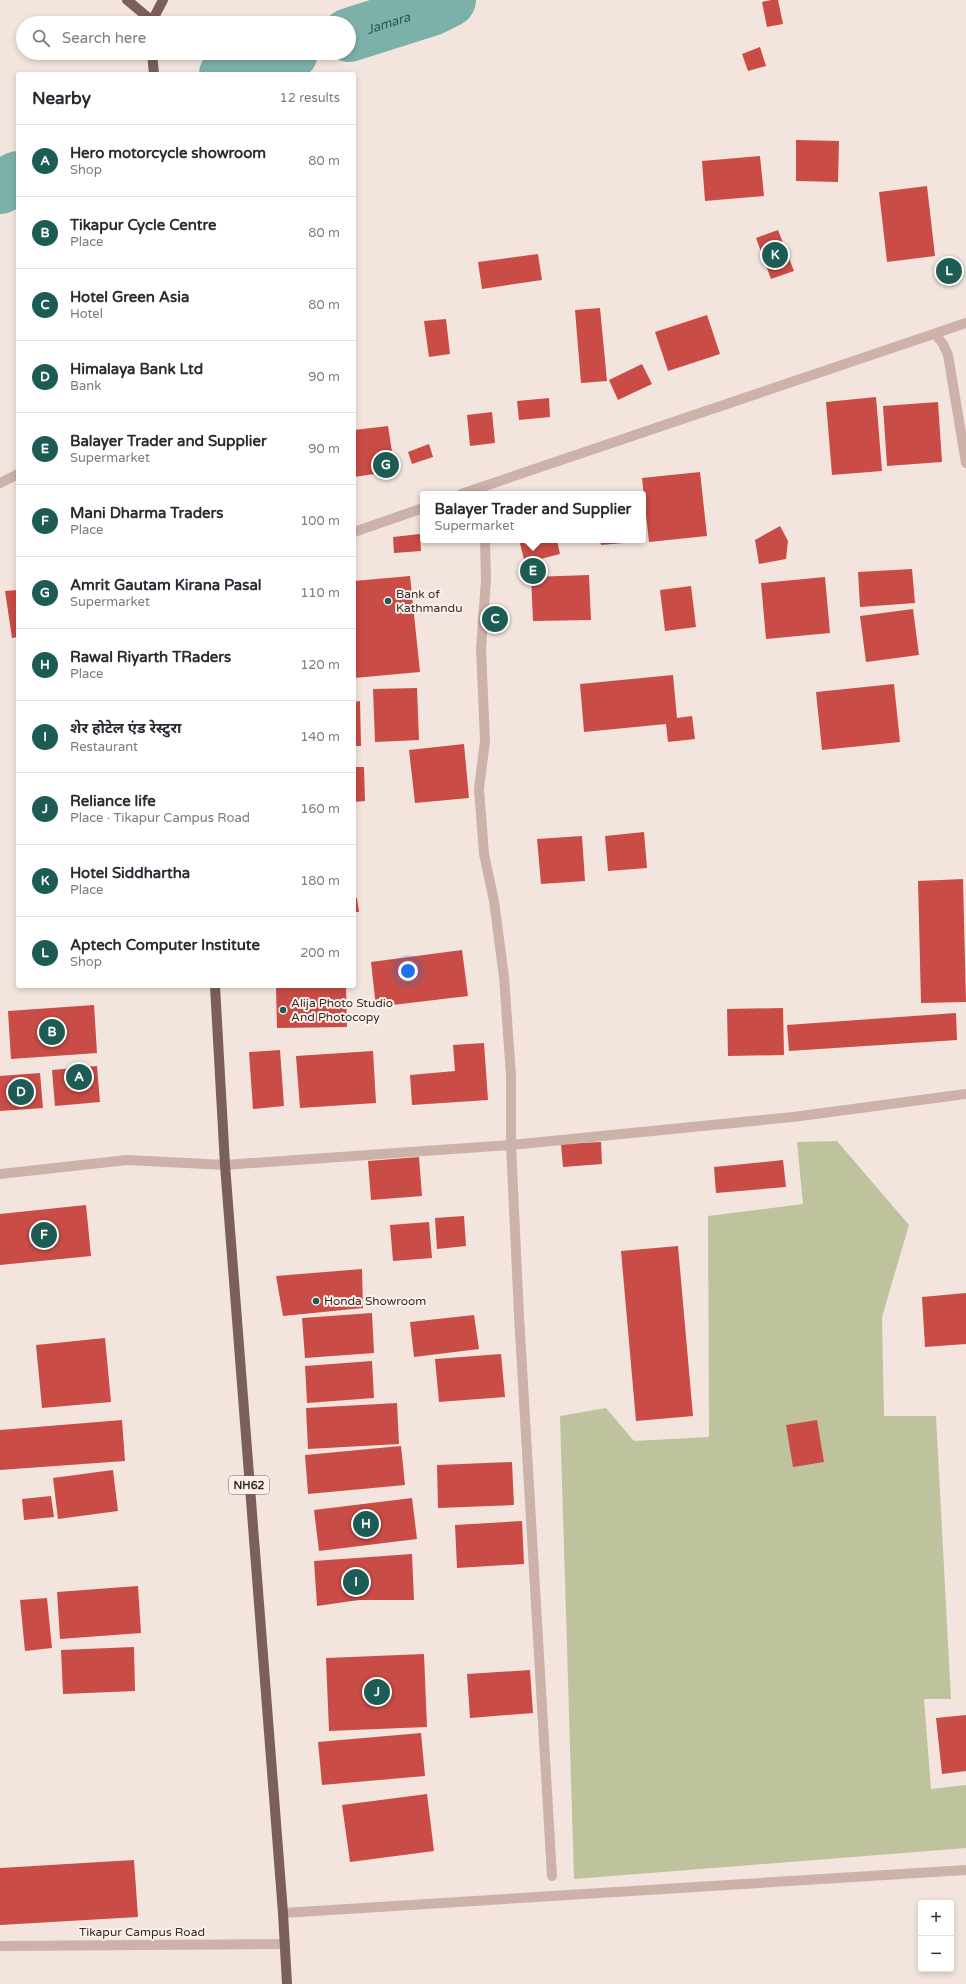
<!DOCTYPE html>
<meta charset="utf-8">
<style>
body{margin:0;font-family:"Varela Round","Noto Sans Devanagari",sans-serif;background:#f7f7f7;color:#2b2b33}
.controls{position:absolute;right:12px;bottom:12px;display:grid;overflow:hidden;border-radius:4px;box-shadow:0 2px 6px #0003}
.controls button{width:36px;height:36px;display:grid;place-items:center;padding:0;border:0;border-bottom:1px solid #e1e1e2;background:#fff;color:#2b2b33;font:20px sans-serif}
.you{position:absolute;left:408px;top:971px;width:14px;height:14px;margin:-10px;border:3px solid #fff;border-radius:50%;background:#1a73e8;box-shadow:0 0 0 6px #1a73e833}
.badge{display:grid;place-items:center;width:26px;height:26px;border-radius:50%;background:#1d5c54;color:#fff;font-size:13px;font-weight:700}
.pin{position:absolute;translate:-50% -50%;border:2px solid #fff;box-shadow:0 1px 4px #0006}
.popup{position:absolute;left:420px;top:491px;width:226px;height:52px;box-sizing:border-box;display:grid;place-content:center;border-radius:4px;background:#fff;filter:drop-shadow(0 1px 3px #0005);font-size:13px;white-space:nowrap;color:#7c7c81}
.popup b{font-size:15px;color:#2b2b33}
.popup::after{content:'';position:absolute;left:50%;top:100%;margin-left:-8px;border:8px solid transparent;border-top-color:#fff}
.list{margin:0;padding:0;list-style:none}
h2{display:flex;justify-content:space-between;align-items:center;height:52px;margin:0;padding:0 16px;font-size:17px}
h2 small{font-size:13px;font-weight:400;color:#7c7c81}
.list li{display:grid;grid-template-columns:26px 1fr auto;gap:12px;align-items:center;box-sizing:border-box;height:72px;padding:0 16px;border-top:1px solid #e1e1e2}
.list b{display:block;font-size:15px;white-space:nowrap}
.list p{margin:0;font-size:13px;white-space:nowrap;color:#7c7c81}
.list em{font-size:13px;font-style:normal;color:#7c7c81}
.icon{flex:none;width:22px;height:22px;fill:none;stroke:currentColor;stroke-width:2;stroke-linecap:round;stroke-linejoin:round}
.map{position:relative;flex:none;width:966px;height:1984px;overflow:hidden}
.search{position:absolute;background:#fff;box-shadow:0 2px 6px #0003;left:16px;top:16px;width:340px;height:44px;display:flex;align-items:center;gap:10px;box-sizing:border-box;padding:0 14px;border-radius:22px;color:#7c7c81;font-size:15px}
.panel{position:absolute;background:#fff;box-shadow:0 2px 6px #0003;left:16px;top:72px;width:340px;height:916px;border-radius:4px}
.map>svg:first-child{display:block}
.green{fill:#bec39d}
.lines{fill:none;stroke-linecap:round;stroke-linejoin:round}
.river{stroke:#7cb1a9;stroke-width:54}
.building{fill:#c94c46}
.street{stroke:#ccb2a9;stroke-width:10}
.primary{stroke:#7b5f5a;stroke-width:10}
.poi-dot{fill:#1d5c54;stroke:#faf0eb;stroke-width:1.5}
.labels{text-anchor:middle;stroke-width:4;stroke-linejoin:round;paint-order:stroke}
.shield{fill:#faf0eb;stroke:#736663;stroke-width:1}
.shield-label{font-size:11px;font-weight:bold;fill:#392b29}
.poi-label{font-size:12px;fill:#392b29;stroke:#faf0eb;text-anchor:start}
.street-label{font-size:12px;fill:#392b29;stroke:#faf0eb}
.water-label{font-size:13px;font-style:italic;fill:#1d5c54;stroke:#faf0eb}
</style>
<div class="map">
<svg width="966" height="1984" viewBox="0 0 966 1984">
<rect width="100%" height="100%" fill="#f3e5de"/>
<path class="green" d="M 837,1141 L 909,1225 L 882,1317 L 884,1416 L 936,1416 L 951,1699 L 924,1699 L 931,1789 L 966,1785 L 966,1848 L 574,1879 L 560,1416 L 606,1408 L 634,1441 L 709,1437 L 708,1216 L 803,1204 L 797,1142 Z"/>
<g class="lines">
<g class="river">
<path id="s1" d="M 349,35 L 431,9 L 449,0"/>
<path d="M 226,74 L 291,53"/>
<path d="M 0,187 L 18,178"/>
</g>
</g>
<path class="building" d="M 771,0 L 778,0 L 783,24 L 767,27 L 762,2 Z
M 760,47 L 766,66 L 748,71 L 742,54 Z
M 796,140 L 839,141 L 838,182 L 796,181 Z
M 760,156 L 764,196 L 705,201 L 702,161 Z
M 927,186 L 935,256 L 887,262 L 879,192 Z
M 778,230 L 794,271 L 771,279 L 756,238 Z
M 538,254 L 542,280 L 482,289 L 478,262 Z
M 600,308 L 607,381 L 581,383 L 575,310 Z
M 707,315 L 720,354 L 668,371 L 655,332 Z
M 446,319 L 450,354 L 429,357 L 424,321 Z
M 642,364 L 652,384 L 618,400 L 609,380 Z
M 876,397 L 882,471 L 832,475 L 826,402 Z
M 549,398 L 550,417 L 519,420 L 517,401 Z
M 938,402 L 942,462 L 887,466 L 883,406 Z
M 492,412 L 495,443 L 470,446 L 467,415 Z
M 388,426 L 395,471 L 354,477 L 354,430 Z
M 429,444 L 433,457 L 412,464 L 408,452 Z
M 700,472 L 707,536 L 649,542 L 642,478 Z
M 780,526 L 788,541 L 786,559 L 759,564 L 755,540 Z
M 420,534 L 421,551 L 394,553 L 393,537 Z
M 519,540 L 557,540 L 560,554 L 525,563 Z
M 600,540 L 623,540 L 623,543 L 601,545 Z
M 912,569 L 915,603 L 860,607 L 858,572 Z
M 589,575 L 591,620 L 533,621 L 531,577 Z
M 410,576 L 420,672 L 354,678 L 354,581 Z
M 825,577 L 830,633 L 766,639 L 761,583 Z
M 691,586 L 696,627 L 665,631 L 660,590 Z
M 18,590 L 18,637 L 12,638 L 5,591 Z
M 913,609 L 919,655 L 866,662 L 860,616 Z
M 673,675 L 677,718 L 692,716 L 695,739 L 668,742 L 666,724 L 584,732 L 580,684 Z
M 894,684 L 900,742 L 822,750 L 816,692 Z
M 417,688 L 419,740 L 375,742 L 373,689 Z
M 360,701 L 361,746 L 354,746 L 354,702 Z
M 464,744 L 469,798 L 415,803 L 409,750 Z
M 354,767 L 364,767 L 365,801 L 354,802 Z
M 644,832 L 647,868 L 608,871 L 605,836 Z
M 582,836 L 585,881 L 541,884 L 537,839 Z
M 963,879 L 966,1002 L 921,1003 L 918,881 Z
M 354,898 L 357,898 L 359,912 L 354,912 Z
M 462,950 L 468,996 L 376,1007 L 371,962 Z
M 276,986 L 346,986 L 347,1027 L 277,1028 Z
M 94,1005 L 97,1053 L 11,1059 L 8,1011 Z
M 783,1008 L 784,1055 L 728,1056 L 727,1009 Z
M 956,1013 L 957,1040 L 789,1051 L 787,1025 Z
M 484,1043 L 488,1100 L 412,1105 L 410,1075 L 455,1071 L 453,1045 Z
M 280,1050 L 284,1106 L 253,1109 L 249,1052 Z
M 373,1051 L 376,1103 L 300,1108 L 296,1056 Z
M 97,1066 L 100,1102 L 55,1106 L 52,1070 Z
M 40,1073 L 43,1108 L 0,1111 L 0,1076 Z
M 601,1142 L 602,1164 L 563,1167 L 561,1144 Z
M 419,1157 L 422,1196 L 371,1200 L 368,1161 Z
M 783,1160 L 786,1187 L 716,1193 L 714,1167 Z
M 86,1205 L 91,1256 L 0,1265 L 0,1214 Z
M 464,1216 L 466,1246 L 437,1249 L 435,1218 Z
M 429,1222 L 432,1258 L 393,1261 L 390,1225 Z
M 678,1246 L 693,1416 L 636,1421 L 621,1251 Z
M 362,1269 L 363,1308 L 283,1316 L 276,1276 Z
M 966,1293 L 966,1344 L 925,1347 L 922,1297 Z
M 372,1313 L 374,1353 L 305,1358 L 302,1318 Z
M 474,1315 L 479,1349 L 414,1357 L 410,1322 Z
M 105,1338 L 111,1402 L 42,1408 L 36,1345 Z
M 501,1354 L 505,1397 L 439,1402 L 435,1359 Z
M 372,1361 L 374,1398 L 307,1403 L 305,1366 Z
M 397,1403 L 399,1444 L 308,1449 L 306,1408 Z
M 122,1420 L 125,1461 L 0,1470 L 0,1430 Z
M 817,1420 L 824,1462 L 793,1467 L 786,1425 Z
M 401,1446 L 405,1485 L 308,1494 L 305,1455 Z
M 512,1462 L 514,1505 L 438,1508 L 437,1465 Z
M 113,1470 L 118,1511 L 58,1519 L 53,1478 Z
M 51,1496 L 54,1517 L 24,1520 L 22,1499 Z
M 412,1498 L 417,1539 L 319,1551 L 314,1510 Z
M 522,1521 L 524,1564 L 457,1568 L 455,1525 Z
M 412,1554 L 414,1600 L 359,1600 L 317,1606 L 314,1561 Z
M 138,1586 L 141,1633 L 60,1639 L 57,1592 Z
M 47,1598 L 52,1648 L 25,1651 L 20,1600 Z
M 134,1647 L 135,1691 L 63,1694 L 61,1650 Z
M 424,1654 L 427,1727 L 329,1731 L 326,1658 Z
M 530,1670 L 533,1713 L 470,1718 L 467,1674 Z
M 966,1715 L 966,1771 L 942,1774 L 936,1718 Z
M 421,1733 L 425,1776 L 322,1785 L 318,1742 Z
M 427,1794 L 434,1851 L 350,1862 L 342,1805 Z
M 134,1860 L 138,1917 L 0,1925 L 0,1868 Z"/>
<g class="lines">
<path class="street" d="M 935,334 L 943,344 L 948,355 L 966,463
M 0,483 L 18,474
M 461,494 L 966,323
M 354,532 L 423,508
M 485,540 L 486,580 L 481,649 L 485,741 L 479,789 L 484,854 L 494,901 L 504,977 L 511,1076 L 511,1145 L 519,1316 L 552,1876
M 0,1174 L 127,1160 L 225,1165 L 511,1145 L 793,1117 L 966,1094
M 283,1913 L 966,1870
M 0,1946 L 285,1944"/>
<path class="primary" d="M 127,0 L 151,20
M 151,23 L 163,0
M 152,53 L 154,74
M 215,986 L 225,1165 L 283,1913 L 287,1984"/>
</g>
<g class="poi-dot">
<circle cx="388" cy="601" r="4"/>
<circle cx="283" cy="1010" r="4"/>
<circle cx="316" cy="1301" r="4"/>
</g>
<g class="labels">
<rect class="shield" x="229" y="1476" width="40" height="18" rx="3"/>
<g class="shield-label">
<text x="249" y="1489">NH62</text>
</g>
<g class="poi-label">
<text x="396" y="598">Bank of<tspan x="396" dy="14">Kathmandu</tspan></text>
<text x="291" y="1007">Alija Photo Studio<tspan x="291" dy="14">And Photocopy</tspan></text>
<text x="324" y="1305">Honda Showroom</text>
</g>
<g class="street-label">
<text x="142" y="1936">Tikapur Campus Road</text>
</g>
<g class="water-label">
<text dy="5" stroke="none"><textPath href="#s1" startOffset="41">Jamara</textPath></text>
</g>
</g>
</svg>
<div class="controls">
<button>+</button>
<button>−</button>
</div>
<div class="you"></div>
<div class="pin badge" style="left:79px;top:1077px">A</div>
<div class="pin badge" style="left:52px;top:1032px">B</div>
<div class="pin badge" style="left:495px;top:619px">C</div>
<div class="pin badge" style="left:21px;top:1092px">D</div>
<div class="pin badge" style="left:533px;top:571px">E</div>
<div class="popup"><b>Balayer Trader and Supplier</b>Supermarket</div>
<div class="pin badge" style="left:44px;top:1235px">F</div>
<div class="pin badge" style="left:386px;top:465px">G</div>
<div class="pin badge" style="left:366px;top:1524px">H</div>
<div class="pin badge" style="left:356px;top:1582px">I</div>
<div class="pin badge" style="left:377px;top:1692px">J</div>
<div class="pin badge" style="left:775px;top:255px">K</div>
<div class="pin badge" style="left:949px;top:271px">L</div>
<div class="search"><svg class="icon" aria-label="search" viewBox="0 0 24 24"><circle cx="10" cy="10" r="6"/><path d="M15 15l6 6"/></svg>Search here</div>
<section class="panel">
<h2>Nearby<small>12 results</small></h2>
<ul class="list">
<li><span class="badge">A</span><div><b>Hero motorcycle showroom</b><p>Shop</p></div><em>80 m</em></li>
<li><span class="badge">B</span><div><b>Tikapur Cycle Centre</b><p>Place</p></div><em>80 m</em></li>
<li><span class="badge">C</span><div><b>Hotel Green Asia</b><p>Hotel</p></div><em>80 m</em></li>
<li><span class="badge">D</span><div><b>Himalaya Bank Ltd</b><p>Bank</p></div><em>90 m</em></li>
<li><span class="badge">E</span><div><b>Balayer Trader and Supplier</b><p>Supermarket</p></div><em>90 m</em></li>
<li><span class="badge">F</span><div><b>Mani Dharma Traders</b><p>Place</p></div><em>100 m</em></li>
<li><span class="badge">G</span><div><b>Amrit Gautam Kirana Pasal</b><p>Supermarket</p></div><em>110 m</em></li>
<li><span class="badge">H</span><div><b>Rawal Riyarth TRaders</b><p>Place</p></div><em>120 m</em></li>
<li><span class="badge">I</span><div><b>शेर होटेल एंड रेस्टुरा</b><p>Restaurant</p></div><em>140 m</em></li>
<li><span class="badge">J</span><div><b>Reliance life</b><p>Place · Tikapur Campus Road</p></div><em>160 m</em></li>
<li><span class="badge">K</span><div><b>Hotel Siddhartha</b><p>Place</p></div><em>180 m</em></li>
<li><span class="badge">L</span><div><b>Aptech Computer Institute</b><p>Shop</p></div><em>200 m</em></li>
</ul>
</section>
</div>
